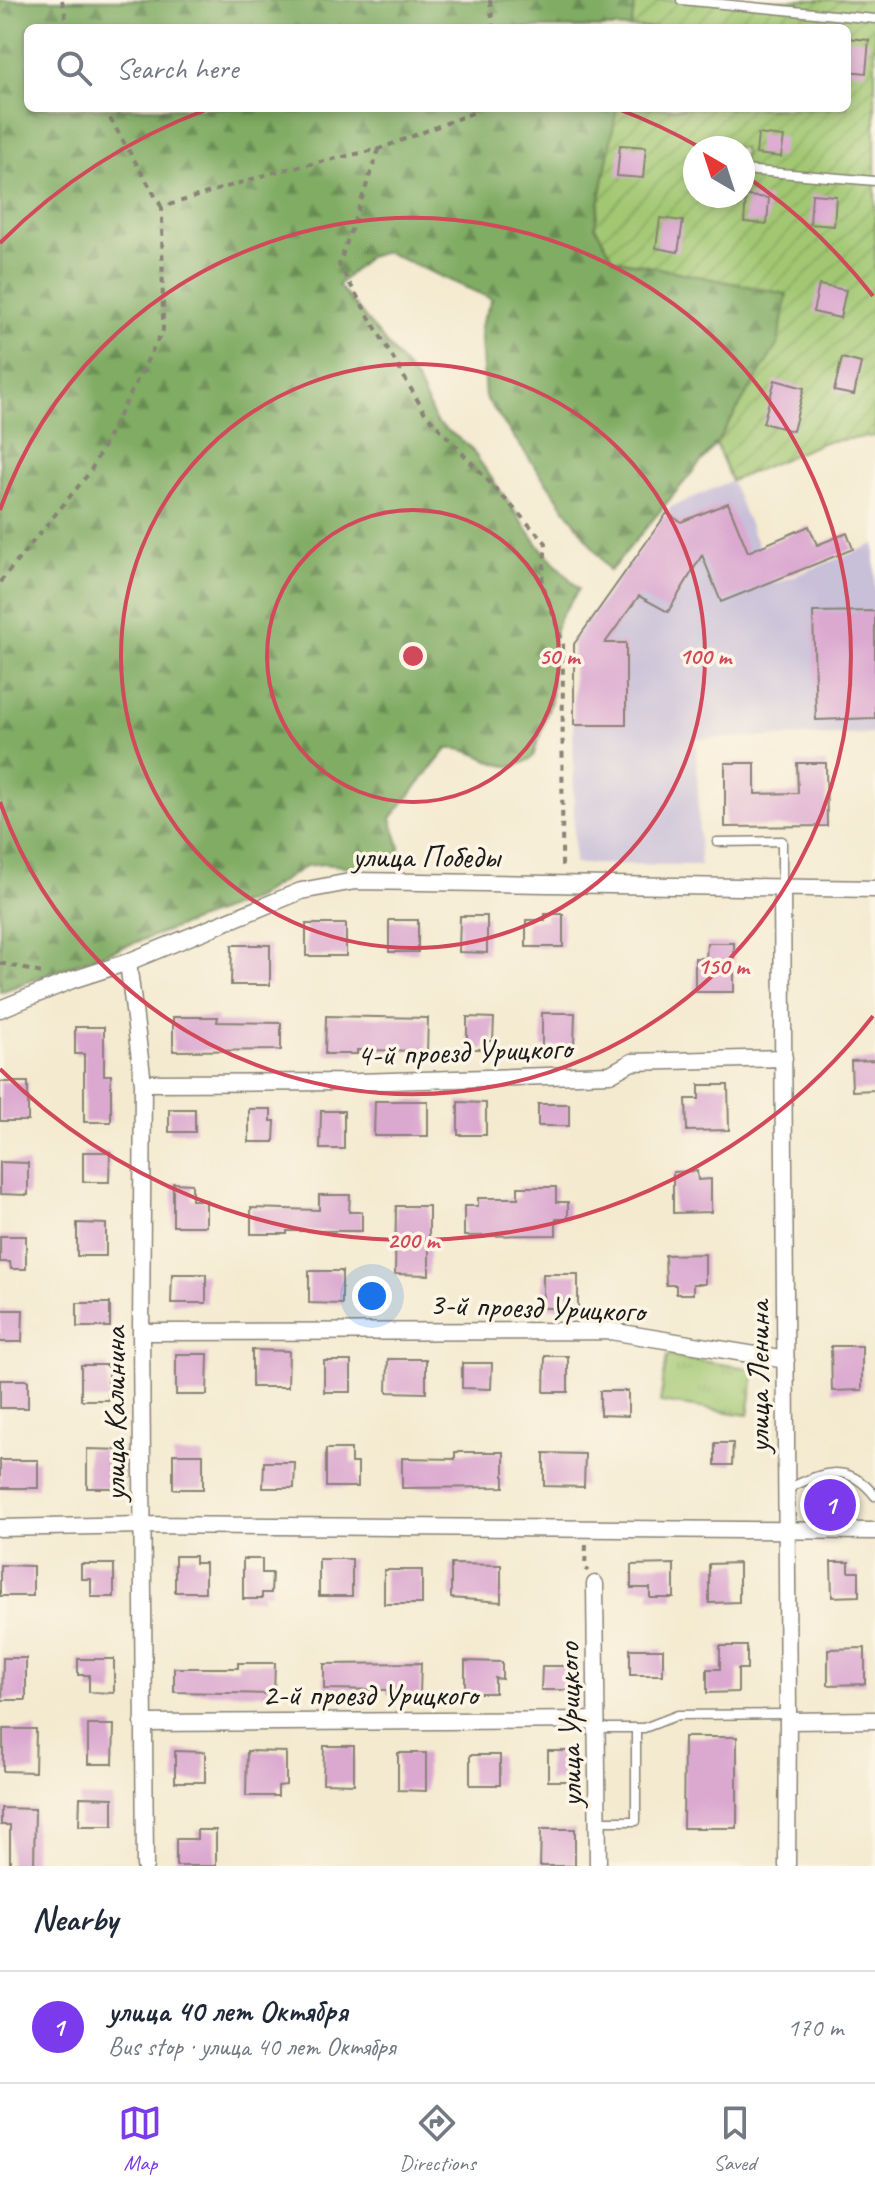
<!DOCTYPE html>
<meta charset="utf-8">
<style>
body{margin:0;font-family:Caveat,sans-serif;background:#f6f6f7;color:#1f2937}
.compass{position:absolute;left:683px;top:136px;width:72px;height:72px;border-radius:50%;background:#fff;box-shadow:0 4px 12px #0003;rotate:321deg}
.you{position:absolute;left:372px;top:1296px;width:28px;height:28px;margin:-20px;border:6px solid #fff;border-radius:50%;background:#1a73e8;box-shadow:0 0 0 12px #1a73e833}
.badge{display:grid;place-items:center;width:52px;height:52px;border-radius:50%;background:#7c3aed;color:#fff;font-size:26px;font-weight:700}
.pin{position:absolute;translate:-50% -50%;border:4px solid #fff;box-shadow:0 2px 8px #0006}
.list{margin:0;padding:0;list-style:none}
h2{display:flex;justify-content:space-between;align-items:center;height:104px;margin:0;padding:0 32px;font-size:34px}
h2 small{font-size:26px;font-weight:400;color:#747a83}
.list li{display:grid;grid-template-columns:52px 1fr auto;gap:24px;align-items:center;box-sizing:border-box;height:112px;padding:0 32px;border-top:2px solid #e0e1e3}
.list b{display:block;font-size:30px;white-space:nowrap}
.list p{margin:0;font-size:26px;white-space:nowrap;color:#747a83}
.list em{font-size:26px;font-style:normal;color:#747a83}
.icon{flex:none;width:44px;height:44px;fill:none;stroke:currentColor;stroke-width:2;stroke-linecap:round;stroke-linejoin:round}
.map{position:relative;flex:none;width:875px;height:1866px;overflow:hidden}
.search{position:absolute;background:#fff;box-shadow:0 4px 12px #0003;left:24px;right:24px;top:24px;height:88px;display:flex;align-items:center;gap:20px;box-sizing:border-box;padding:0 28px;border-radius:12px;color:#747a83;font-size:30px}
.sheet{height:216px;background:#fff}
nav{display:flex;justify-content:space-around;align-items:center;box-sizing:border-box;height:112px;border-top:2px solid #e0e1e3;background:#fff;font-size:22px;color:#747a83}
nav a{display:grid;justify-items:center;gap:4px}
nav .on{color:#7c3aed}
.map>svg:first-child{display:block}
.industrial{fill:#c8bfd8}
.grass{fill:url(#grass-tufts);stroke:#5e7247;stroke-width:2}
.forest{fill:url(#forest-firs);stroke:#4e6440;stroke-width:2}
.garden{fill:url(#garden-furrows);stroke:#5e7247;stroke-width:2;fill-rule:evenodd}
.building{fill:#dba8d0}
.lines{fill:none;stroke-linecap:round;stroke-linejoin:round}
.service-casing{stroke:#888376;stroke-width:11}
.minor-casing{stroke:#888376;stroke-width:19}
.path{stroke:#888376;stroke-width:4;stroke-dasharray:6 6;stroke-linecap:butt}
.service{stroke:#fff;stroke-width:8}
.minor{stroke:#fff;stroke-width:16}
.ring{fill:none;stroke:#d1495b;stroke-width:4}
.labels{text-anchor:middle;stroke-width:7;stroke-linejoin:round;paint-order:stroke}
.street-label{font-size:32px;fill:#1c1c1c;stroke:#fcf5e5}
.centre{fill:#d1495b;stroke:#fcf5e5;stroke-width:4}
.ring-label{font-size:24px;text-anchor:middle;font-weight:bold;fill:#d1495b;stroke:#fcf5e5;stroke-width:7;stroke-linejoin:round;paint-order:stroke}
</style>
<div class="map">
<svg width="875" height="1866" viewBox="0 0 875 1866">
<defs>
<pattern id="grass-tufts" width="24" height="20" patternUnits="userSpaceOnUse" patternTransform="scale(2)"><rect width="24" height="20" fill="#a1c772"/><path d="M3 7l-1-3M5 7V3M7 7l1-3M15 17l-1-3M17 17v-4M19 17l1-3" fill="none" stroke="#8aaa62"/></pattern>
<pattern id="forest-firs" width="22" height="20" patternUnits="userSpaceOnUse" patternTransform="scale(2)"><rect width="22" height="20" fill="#80ac64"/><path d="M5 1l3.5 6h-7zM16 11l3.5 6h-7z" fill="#688b52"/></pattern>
<pattern id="garden-furrows" width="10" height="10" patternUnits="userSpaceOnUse" patternTransform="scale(2)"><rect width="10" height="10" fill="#a1c772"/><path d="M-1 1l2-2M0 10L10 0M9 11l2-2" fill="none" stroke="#8aaa62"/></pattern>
</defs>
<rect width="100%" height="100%" fill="#fcf5e5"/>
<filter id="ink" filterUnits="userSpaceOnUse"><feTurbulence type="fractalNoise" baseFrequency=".0125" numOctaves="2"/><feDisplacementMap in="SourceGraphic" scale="16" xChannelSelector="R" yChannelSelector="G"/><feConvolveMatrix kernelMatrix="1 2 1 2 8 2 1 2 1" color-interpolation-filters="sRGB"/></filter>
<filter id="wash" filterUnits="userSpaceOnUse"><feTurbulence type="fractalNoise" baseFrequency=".006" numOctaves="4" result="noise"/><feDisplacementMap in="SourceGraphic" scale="32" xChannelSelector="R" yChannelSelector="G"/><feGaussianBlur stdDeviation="1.8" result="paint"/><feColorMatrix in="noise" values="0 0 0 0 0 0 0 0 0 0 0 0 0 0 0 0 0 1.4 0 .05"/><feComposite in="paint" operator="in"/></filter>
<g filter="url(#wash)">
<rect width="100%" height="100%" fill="#f4ead0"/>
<path class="industrial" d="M 731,481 L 774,584 L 875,544 L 875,734 L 696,739 L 700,865 L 574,864 L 573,641 L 671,507 Z"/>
<path class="grass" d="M 667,1356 L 755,1369 L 748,1415 L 660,1402 Z"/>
<path class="forest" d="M 0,0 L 613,0 L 635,4 L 631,28 L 28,28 L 28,108 L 617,108 L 595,226 L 614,259 L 787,294 L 778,344 L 716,444 L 610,571 L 485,397 L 480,326 L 492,299 L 386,252 L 368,257 L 338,285 L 417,381 L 436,422 L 469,446 L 539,546 L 579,589 L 559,619 L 553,641 L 551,700 L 533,757 C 528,760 521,765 515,766 C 495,769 473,746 447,749 L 391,818 L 400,847 L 398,859 L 354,867 L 323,864 L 306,866 L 254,899 L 0,992 Z"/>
<path class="garden" d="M 613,0 L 875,0 L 875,436 L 824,442 L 731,481 L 716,444 L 778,344 L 787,294 L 614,259 L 595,226 L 617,108 L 847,108 L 847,28 L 631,28 L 635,4 ZM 695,148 L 743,148 L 743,196 L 695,196 Z"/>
<g id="blocks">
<path class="building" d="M 847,38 L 869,40 L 866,73 L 847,71 Z
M 758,134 L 784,137 L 781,157 L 756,154 Z
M 620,145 L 646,147 L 643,178 L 617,176 Z
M 812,194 L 836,196 L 834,226 L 810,224 Z
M 746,196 L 769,198 L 767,224 L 744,222 Z
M 660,218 L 683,221 L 678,252 L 656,248 Z
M 819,285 L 846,290 L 840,318 L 813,312 Z
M 842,358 L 861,363 L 854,395 L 834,391 Z
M 775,380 L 804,388 L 793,431 L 763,423 Z
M 728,503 L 748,552 L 809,526 L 817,545 L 847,533 L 853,549 L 721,602 L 702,555 L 668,612 L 639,596 L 605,643 L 626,643 L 626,725 L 574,725 L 574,644 L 667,513 L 681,522 Z
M 875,611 L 875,718 L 816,720 L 813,612 Z
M 725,763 L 755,763 L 755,794 L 798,793 L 797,763 L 826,763 L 827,826 L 725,827 Z
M 545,914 L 563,914 L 563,947 L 526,947 L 526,920 L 545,920 Z
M 460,916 L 487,916 L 487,953 L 459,952 Z
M 389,920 L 418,920 L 418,952 L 389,952 Z
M 306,924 L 346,924 L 346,956 L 306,956 Z
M 707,943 L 734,943 L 734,992 L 695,992 L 695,958 L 706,958 Z
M 232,945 L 270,945 L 270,985 L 231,985 Z
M 542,1013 L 575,1013 L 574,1047 L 542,1047 Z
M 326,1016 L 428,1018 L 427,1051 L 357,1050 L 357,1054 L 325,1054 Z
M 173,1017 L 218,1017 L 217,1022 L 281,1023 L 281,1050 L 173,1051 Z
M 467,1017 L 494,1018 L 493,1041 L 486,1041 L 485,1049 L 467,1049 Z
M 75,1027 L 104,1027 L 104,1075 L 111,1075 L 111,1122 L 84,1122 L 84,1054 L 75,1054 Z
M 875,1060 L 875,1090 L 852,1091 L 851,1061 Z
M 0,1082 L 28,1082 L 28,1121 L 0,1121 Z
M 699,1085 L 728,1085 L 729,1130 L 687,1131 L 686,1099 L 699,1099 Z
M 375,1101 L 428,1101 L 428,1136 L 374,1136 Z
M 458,1102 L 486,1103 L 486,1135 L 458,1135 Z
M 538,1104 L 569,1104 L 569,1126 L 538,1126 Z
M 169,1109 L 195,1109 L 195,1132 L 169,1132 Z
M 249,1109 L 271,1109 L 271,1121 L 275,1121 L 274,1142 L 249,1142 Z
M 321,1111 L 344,1111 L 344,1149 L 320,1149 Z
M 83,1152 L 110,1152 L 109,1182 L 83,1182 Z
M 0,1162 L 28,1163 L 28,1195 L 0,1194 Z
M 697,1171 L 698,1180 L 711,1179 L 711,1212 L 673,1213 L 673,1172 Z
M 173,1183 L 192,1184 L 192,1200 L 206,1200 L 206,1226 L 173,1226 Z
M 518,1187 L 556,1187 L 556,1202 L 568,1202 L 568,1219 L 556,1219 L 556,1235 L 464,1236 L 464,1206 L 478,1206 L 478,1198 L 518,1198 Z
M 319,1195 L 350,1195 L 349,1212 L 362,1212 L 362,1231 L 287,1231 L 287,1234 L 251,1234 L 251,1208 L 319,1210 Z
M 396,1206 L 429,1206 L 429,1275 L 395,1274 Z
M 77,1223 L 106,1224 L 106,1256 L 77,1256 Z
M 0,1236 L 26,1236 L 26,1269 L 11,1269 L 10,1262 L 0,1262 Z
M 705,1254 L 705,1284 L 693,1284 L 693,1294 L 676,1294 L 676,1285 L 666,1285 L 665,1255 Z
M 309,1271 L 342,1271 L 342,1304 L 309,1303 Z
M 172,1274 L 206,1274 L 206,1303 L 171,1303 Z
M 543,1274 L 578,1274 L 578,1308 L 543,1308 Z
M 77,1303 L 110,1303 L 110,1327 L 77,1327 Z
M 0,1310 L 23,1310 L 22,1342 L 0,1342 Z
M 831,1346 L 862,1346 L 862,1390 L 832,1391 Z
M 252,1350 L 289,1351 L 288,1387 L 252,1387 Z
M 176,1354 L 208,1354 L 207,1395 L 176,1395 Z
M 545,1356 L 568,1356 L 568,1392 L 544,1392 Z
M 388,1359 L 426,1359 L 426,1393 L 387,1392 Z
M 324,1361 L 351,1361 L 351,1392 L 324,1392 Z
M 462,1363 L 492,1363 L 491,1389 L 462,1388 Z
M 81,1365 L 108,1365 L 108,1400 L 81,1400 Z
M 0,1380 L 28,1380 L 28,1408 L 0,1408 Z
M 600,1391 L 628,1391 L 628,1416 L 600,1415 Z
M 715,1443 L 733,1443 L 732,1465 L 715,1465 Z
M 87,1449 L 124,1450 L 124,1488 L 87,1488 Z
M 326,1449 L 351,1449 L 351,1463 L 358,1463 L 358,1487 L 326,1487 Z
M 455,1452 L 504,1452 L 504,1487 L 402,1488 L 402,1458 L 455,1459 Z
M 544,1453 L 585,1454 L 584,1487 L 544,1486 Z
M 173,1454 L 203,1454 L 203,1489 L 173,1489 Z
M 0,1460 L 38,1460 L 38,1488 L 0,1488 Z
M 264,1462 L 295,1462 L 294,1488 L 263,1488 Z
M 175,1556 L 195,1556 L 195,1563 L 205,1563 L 205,1592 L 175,1592 Z
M 243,1559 L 262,1559 L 262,1573 L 272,1573 L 271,1593 L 262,1593 L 262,1599 L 243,1599 Z
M 319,1559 L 352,1559 L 352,1596 L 319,1596 Z
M 831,1562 L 849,1562 L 849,1572 L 859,1572 L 859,1596 L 832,1597 Z
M 739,1563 L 739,1602 L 709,1603 L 709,1564 Z
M 81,1564 L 114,1564 L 114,1597 L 91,1597 L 91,1579 L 81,1579 Z
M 451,1564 L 501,1565 L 501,1602 L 451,1598 Z
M 674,1564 L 674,1598 L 650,1598 L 650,1588 L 631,1588 L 631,1565 Z
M 0,1565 L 33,1566 L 33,1596 L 0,1596 Z
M 384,1570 L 422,1570 L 422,1604 L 384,1604 Z
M 720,1646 L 747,1646 L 747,1669 L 738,1669 L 738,1692 L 707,1693 L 707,1669 L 720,1669 Z
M 865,1648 L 865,1684 L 828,1685 L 828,1649 Z
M 630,1649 L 663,1649 L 663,1675 L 630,1675 Z
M 3,1658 L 26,1658 L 26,1700 L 2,1700 Z
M 78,1659 L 114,1659 L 114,1693 L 89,1692 L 89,1675 L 78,1675 Z
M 465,1661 L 502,1662 L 502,1679 L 495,1678 L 495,1693 L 465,1693 Z
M 238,1663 L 275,1663 L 274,1694 L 174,1692 L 174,1668 L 238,1668 Z
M 421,1663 L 420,1694 L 387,1694 L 387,1690 L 324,1689 L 324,1664 Z
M 542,1666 L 574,1666 L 574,1690 L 541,1690 Z
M 88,1725 L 114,1725 L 113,1764 L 88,1764 Z
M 3,1729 L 36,1729 L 35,1772 L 3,1771 Z
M 684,1737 L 737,1737 L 737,1828 L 683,1828 Z
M 324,1746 L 354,1746 L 354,1784 L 323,1783 Z
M 175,1751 L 205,1752 L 205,1782 L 175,1782 Z
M 247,1751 L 286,1752 L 286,1785 L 278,1786 L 278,1796 L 246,1796 Z
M 548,1751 L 573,1751 L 572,1781 L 548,1781 Z
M 398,1753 L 426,1753 L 426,1791 L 398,1790 Z
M 470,1755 L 500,1755 L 500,1785 L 470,1785 Z
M 80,1797 L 113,1798 L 113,1826 L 79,1826 Z
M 1,1808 L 35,1809 L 34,1866 L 10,1866 L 10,1825 L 1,1825 Z
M 541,1829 L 575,1829 L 575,1866 L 540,1866 Z
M 197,1830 L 216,1830 L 216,1866 L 176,1866 L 176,1839 L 197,1839 Z"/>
</g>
</g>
<g filter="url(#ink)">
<use href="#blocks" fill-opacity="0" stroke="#888376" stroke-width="2"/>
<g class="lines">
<g class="service-casing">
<path id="service" d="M 681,0 L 875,19
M 694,166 L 695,167
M 743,170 L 875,181
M 717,842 L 782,841 L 782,887
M 787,1489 C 822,1473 847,1460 875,1496
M 597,1728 L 644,1728 L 678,1715 L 788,1714
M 598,1821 L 636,1821 L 636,1728"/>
</g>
<g class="minor-casing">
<path id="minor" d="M 782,888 L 788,1714 L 787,1866
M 128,962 L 143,1083 L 141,1332 L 145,1866
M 0,1009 L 72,980 L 128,962 L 301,891 L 355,881 L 875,889
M 143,1083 L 358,1082 L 610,1074 L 632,1062 L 784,1058
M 141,1332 L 610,1331 L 786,1360
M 0,1528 L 143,1525 L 875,1531
M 595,1584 L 598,1866
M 788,1721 L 875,1720
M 143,1723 L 596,1720"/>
</g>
<path class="path" d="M 62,0 L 68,28
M 490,0 L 493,28
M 104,108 L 161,206
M 379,149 L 339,265 L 425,413 L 546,543 L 542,582 L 563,644 L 562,870
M 0,582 L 90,472 L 163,330 L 162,207 L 275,172 L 379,149 L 475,112 L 476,108
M 0,963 L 42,973
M 586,1545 L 585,1567 L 588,1571"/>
<use href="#service" class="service"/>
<use href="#minor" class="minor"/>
</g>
</g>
<g class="ring">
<circle cx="413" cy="656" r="146"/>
<circle cx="413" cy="656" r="292"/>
<path d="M0 510A438 438 0 1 1 0 802"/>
<path d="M873 1016A584 584 0 0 1 0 1069M0 243A584 584 0 0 1 208 109M618 109A584 584 0 0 1 701 148M744 175A584 584 0 0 1 873 296"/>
</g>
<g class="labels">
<g class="street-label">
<text x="426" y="867">улица Победы</text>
<text transform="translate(464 1051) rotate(-2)" y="11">4-й проезд Урицкого</text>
<text transform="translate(537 1307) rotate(2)" y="11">3-й проезд Урицкого</text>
<text transform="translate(758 1377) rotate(-90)" y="11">улица Ленина</text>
<text transform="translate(114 1414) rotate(-90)" y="11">улица Калинина</text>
<text x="370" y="1705">2-й проезд Урицкого</text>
<text transform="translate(569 1725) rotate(-91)" y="11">улица Урицкого</text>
</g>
</g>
<circle cx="413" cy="656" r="12" class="centre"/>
<g class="ring-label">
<text x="559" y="664">50 m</text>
<text x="705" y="664">100 m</text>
<text x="723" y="974">150 m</text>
<text x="413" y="1248">200 m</text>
</g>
</svg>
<svg class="compass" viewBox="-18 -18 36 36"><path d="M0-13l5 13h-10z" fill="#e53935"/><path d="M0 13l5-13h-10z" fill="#747a83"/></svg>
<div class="you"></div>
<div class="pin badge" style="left:830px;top:1505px">1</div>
<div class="search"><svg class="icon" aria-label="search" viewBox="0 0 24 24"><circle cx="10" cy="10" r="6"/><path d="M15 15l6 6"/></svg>Search here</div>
</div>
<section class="sheet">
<h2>Nearby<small></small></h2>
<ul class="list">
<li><span class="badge">1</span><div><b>улица 40 лет Октября</b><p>Bus stop · улица 40 лет Октября</p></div><em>170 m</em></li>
</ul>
</section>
<nav>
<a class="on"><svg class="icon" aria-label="map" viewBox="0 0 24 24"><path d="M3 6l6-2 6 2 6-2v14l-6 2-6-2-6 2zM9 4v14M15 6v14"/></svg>Map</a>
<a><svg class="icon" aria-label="directions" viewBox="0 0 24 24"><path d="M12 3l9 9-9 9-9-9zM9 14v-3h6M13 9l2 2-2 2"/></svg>Directions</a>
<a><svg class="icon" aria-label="saved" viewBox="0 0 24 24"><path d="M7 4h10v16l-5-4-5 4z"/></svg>Saved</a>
</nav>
